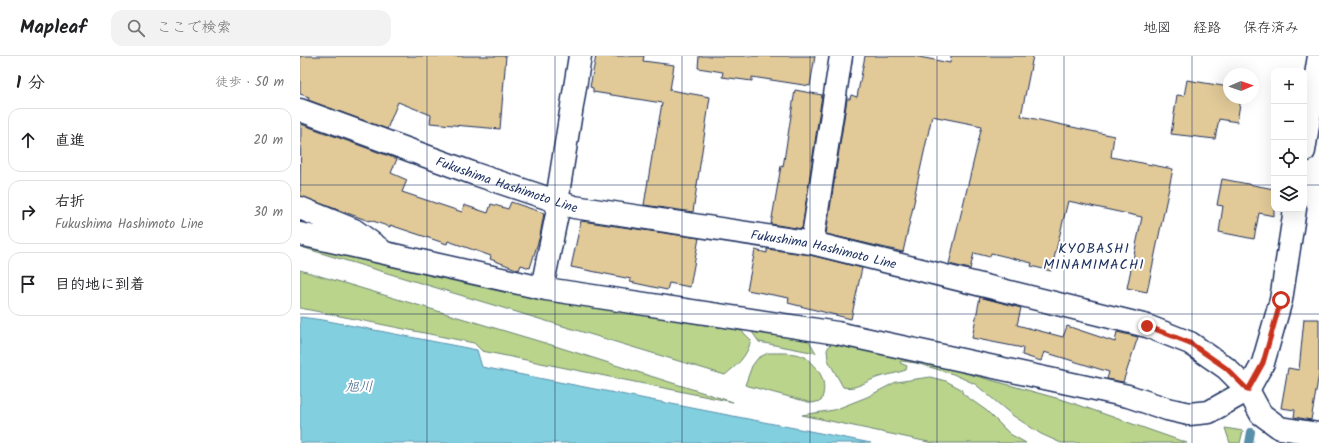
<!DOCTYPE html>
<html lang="ja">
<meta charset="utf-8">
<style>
body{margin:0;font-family:Kalam,"Klee One",sans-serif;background:#f2f2f2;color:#202124}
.controls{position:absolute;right:12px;top:12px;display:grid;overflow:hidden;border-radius:8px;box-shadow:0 4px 16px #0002}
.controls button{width:36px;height:36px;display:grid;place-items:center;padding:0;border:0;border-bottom:1px solid #e0e0e0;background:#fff;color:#202124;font:20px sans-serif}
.compass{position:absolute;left:923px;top:12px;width:36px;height:36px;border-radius:50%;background:#fff;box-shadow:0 4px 16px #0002;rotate:88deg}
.stop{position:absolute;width:12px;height:12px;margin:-9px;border:3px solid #c8321e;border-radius:50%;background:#fff}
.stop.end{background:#c8321e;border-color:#fff;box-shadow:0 1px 4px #0008}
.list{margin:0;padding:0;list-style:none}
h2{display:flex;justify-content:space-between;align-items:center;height:52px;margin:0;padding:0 16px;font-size:17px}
h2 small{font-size:13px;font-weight:400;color:#757577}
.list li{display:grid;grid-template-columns:26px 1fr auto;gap:12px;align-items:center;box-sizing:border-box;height:64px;margin:0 8px 8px;padding:0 8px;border:1px solid #e0e0e0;border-radius:12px}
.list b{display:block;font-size:15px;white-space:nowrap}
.list p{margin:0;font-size:13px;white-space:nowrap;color:#757577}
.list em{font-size:13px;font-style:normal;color:#757577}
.icon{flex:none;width:22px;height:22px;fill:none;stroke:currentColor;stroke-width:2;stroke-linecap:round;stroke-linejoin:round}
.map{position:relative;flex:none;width:1019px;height:387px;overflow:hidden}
header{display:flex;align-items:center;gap:24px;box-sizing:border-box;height:56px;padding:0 20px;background:#fff;border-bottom:1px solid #e0e0e0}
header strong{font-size:19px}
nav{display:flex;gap:22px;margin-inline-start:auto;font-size:14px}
.search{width:280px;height:36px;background:#f2f2f2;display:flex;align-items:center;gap:10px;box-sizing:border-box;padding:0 14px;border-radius:12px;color:#757577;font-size:15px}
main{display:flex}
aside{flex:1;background:#fff}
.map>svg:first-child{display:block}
.green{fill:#bad48b;stroke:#6a8274}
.water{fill:#82d0df;stroke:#5990ab}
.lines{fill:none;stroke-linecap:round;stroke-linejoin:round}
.stream{stroke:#5990ab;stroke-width:8}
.building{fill:#e1c998;stroke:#1b2f5e}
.minor-casing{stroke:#1b2f5e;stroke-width:25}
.secondary-casing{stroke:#1b2f5e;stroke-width:25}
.minor{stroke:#fff;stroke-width:22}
.secondary{stroke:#fff;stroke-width:22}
.route{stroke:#c8321e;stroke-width:5}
.grid{fill:none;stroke:#1b2f5e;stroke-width:1;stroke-opacity:0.55}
.labels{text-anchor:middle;stroke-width:4;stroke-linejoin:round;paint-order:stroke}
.street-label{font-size:13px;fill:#1b2f5e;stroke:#fff}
.neighbourhood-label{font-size:14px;letter-spacing:1px;fill:#1b2f5e;stroke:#fff}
.water-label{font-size:14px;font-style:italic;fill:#3a5f85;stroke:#fff}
</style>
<header>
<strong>Mapleaf</strong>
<div class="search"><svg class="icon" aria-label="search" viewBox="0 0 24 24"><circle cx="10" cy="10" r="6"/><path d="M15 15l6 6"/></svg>ここで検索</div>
<nav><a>地図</a><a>経路</a><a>保存済み</a></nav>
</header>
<main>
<aside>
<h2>1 分<small>徒歩 · 50 m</small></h2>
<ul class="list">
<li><svg class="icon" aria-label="ahead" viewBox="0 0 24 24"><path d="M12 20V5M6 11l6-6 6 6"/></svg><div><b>直進</b></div><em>20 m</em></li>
<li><svg class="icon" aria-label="right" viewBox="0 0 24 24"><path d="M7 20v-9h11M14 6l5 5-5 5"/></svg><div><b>右折</b><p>Fukushima Hashimoto Line</p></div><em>30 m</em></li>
<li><svg class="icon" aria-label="arrive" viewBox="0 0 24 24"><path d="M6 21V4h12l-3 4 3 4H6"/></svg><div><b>目的地に到着</b></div></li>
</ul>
</aside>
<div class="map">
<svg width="1019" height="387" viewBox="0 0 1019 387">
<rect width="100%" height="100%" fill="#fff"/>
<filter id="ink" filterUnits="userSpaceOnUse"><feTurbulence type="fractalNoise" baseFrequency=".025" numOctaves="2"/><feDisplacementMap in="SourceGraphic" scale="8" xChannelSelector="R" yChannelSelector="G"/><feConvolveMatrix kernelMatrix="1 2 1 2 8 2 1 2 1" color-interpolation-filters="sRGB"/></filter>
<g filter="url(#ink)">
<path class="green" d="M 2,188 L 291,250 L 442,275 L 451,284 C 447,301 437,309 425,319 L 1,191 Z
M 0,214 L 255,290 L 433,346 L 182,295 L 174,287 L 0,252 Z
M 452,276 L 508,283 L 516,297 L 459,286 Z
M 531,286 L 622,305 L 767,345 L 887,387 L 761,387 L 741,378 L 712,359 L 675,328 L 653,318 L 616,307 L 601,305 L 600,307 L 607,310 L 606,314 C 597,317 588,319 579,321 C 566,325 556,334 543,331 L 528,304 L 527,294 Z
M 468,297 C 480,297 494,296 505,301 C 508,303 510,306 512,308 C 523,318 527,330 521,345 L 512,347 L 445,329 L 452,310 L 458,302 Z
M 630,321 L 646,325 L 661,333 L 663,338 L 687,355 L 710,378 L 726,387 L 633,387 L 502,359 L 534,354 L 567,341 L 596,326 Z
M 925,372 L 943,375 L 940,387 L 930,387 Z"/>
<path class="water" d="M 0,261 L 23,264 L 177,294 L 182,311 L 571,387 L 0,387 Z"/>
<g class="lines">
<path class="stream" d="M 949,387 L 951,376"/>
</g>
<path class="building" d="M 0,0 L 206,0 L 200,73 L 130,67 L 131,59 L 98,46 L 87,73 L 8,44 L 9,41 L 0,38 Z
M 296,0 L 344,0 L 343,5 L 374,9 L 370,34 L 410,41 L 393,156 L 344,149 L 353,94 L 354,94 L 362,47 L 293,36 L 293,32 L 290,31 Z
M 399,0 L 515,0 L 510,30 L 452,21 L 452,25 L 422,21 L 423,16 L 398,12 Z
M 565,0 L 614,0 L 650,7 L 651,0 L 733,0 L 721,60 L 814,80 L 811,101 L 873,113 L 847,236 L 827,232 L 842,161 L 768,145 L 751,215 L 731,210 L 732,207 L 691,197 L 690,201 L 674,197 L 670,213 L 649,208 L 682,70 L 632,60 L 614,142 L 615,142 L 603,196 L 526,178 L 547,43 L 550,43 L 551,39 L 557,41 Z
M 887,24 L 929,31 L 929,42 L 941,42 L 937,66 L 919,63 L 915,83 L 871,78 L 877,39 L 884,40 Z
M 495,34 L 522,39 L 502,173 L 471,168 L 481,110 L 483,111 Z
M 1,68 L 97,103 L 91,117 L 107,124 L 102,136 L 162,156 L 164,149 L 188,157 L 191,148 L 208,153 L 211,146 L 244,157 L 240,180 L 230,212 L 221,209 L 219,214 L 190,203 L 191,200 L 148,185 L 147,188 L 90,169 L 90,171 L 70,164 L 69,165 L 0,140 Z
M 922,123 L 974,133 L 974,160 L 959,157 L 954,183 L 919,176 L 923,150 L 917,149 Z
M 281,165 L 399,182 L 390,231 L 369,227 L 367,234 L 330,226 L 331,223 L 271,211 Z
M 467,193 L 510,199 L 562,212 L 551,263 L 488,247 L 489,242 L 447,234 L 455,194 L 467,197 Z
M 680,241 L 721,252 L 717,269 L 763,281 L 767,270 L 815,286 L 817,276 L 838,281 L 823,326 L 807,323 L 809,316 L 744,296 L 741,305 L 722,299 L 723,292 L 672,282 Z
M 1004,263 L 1019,263 L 1019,318 L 1011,364 L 994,361 L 995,354 L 981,352 L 988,312 L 999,314 Z"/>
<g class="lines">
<g class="minor-casing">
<path id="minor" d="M 1004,95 L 1019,0
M 0,152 L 54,174 L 80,193
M 0,178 L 246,233 L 537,277 L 828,340 L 867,353 L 889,358 L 909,356 L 948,334 L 963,307 L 981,244 L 995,153
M 512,187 L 541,0
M 242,232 L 257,158 L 259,131 L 280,0"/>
</g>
<g class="secondary-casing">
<g id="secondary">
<path id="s1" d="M 0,54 L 175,118 L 274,151 L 512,187 L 847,270 L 890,287 L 926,312 L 948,334 L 961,358 L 980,372 L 1019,378"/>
</g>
</g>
<use href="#minor" class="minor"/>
<use href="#secondary" class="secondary"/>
</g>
</g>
<g class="lines" filter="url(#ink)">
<path class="route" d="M 847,270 L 890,287 L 926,312 L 948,334 L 963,307 L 981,244"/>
</g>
<path class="grid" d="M 127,0 L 127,387M 255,0 L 255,387M 382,0 L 382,387M 510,0 L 510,387M 637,0 L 637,387M 764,0 L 764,387M 892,0 L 892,387M 0,129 L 974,129M 1004,129 L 1019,129M 0,258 L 1019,258"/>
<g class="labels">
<g class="street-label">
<text dy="5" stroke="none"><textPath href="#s1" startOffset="220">Fukushima Hashimoto Line</textPath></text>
<text dy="5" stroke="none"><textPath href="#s1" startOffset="544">Fukushima Hashimoto Line</textPath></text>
</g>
<g class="neighbourhood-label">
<text x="794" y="197">KYOBASHI<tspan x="794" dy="16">MINAMIMACHI</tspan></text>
</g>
<g class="water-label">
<text x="59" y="335">旭川</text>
</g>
</g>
</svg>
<div class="controls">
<button>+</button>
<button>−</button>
<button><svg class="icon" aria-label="locate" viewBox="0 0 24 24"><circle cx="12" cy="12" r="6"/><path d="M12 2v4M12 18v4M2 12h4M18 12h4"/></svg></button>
<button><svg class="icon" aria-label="layers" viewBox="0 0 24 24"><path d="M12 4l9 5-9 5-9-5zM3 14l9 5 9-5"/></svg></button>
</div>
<svg class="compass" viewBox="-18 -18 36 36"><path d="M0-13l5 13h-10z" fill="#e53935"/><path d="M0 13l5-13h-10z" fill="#757577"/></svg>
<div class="stop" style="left:981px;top:244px"></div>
<div class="stop end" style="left:847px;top:270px"></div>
</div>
</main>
